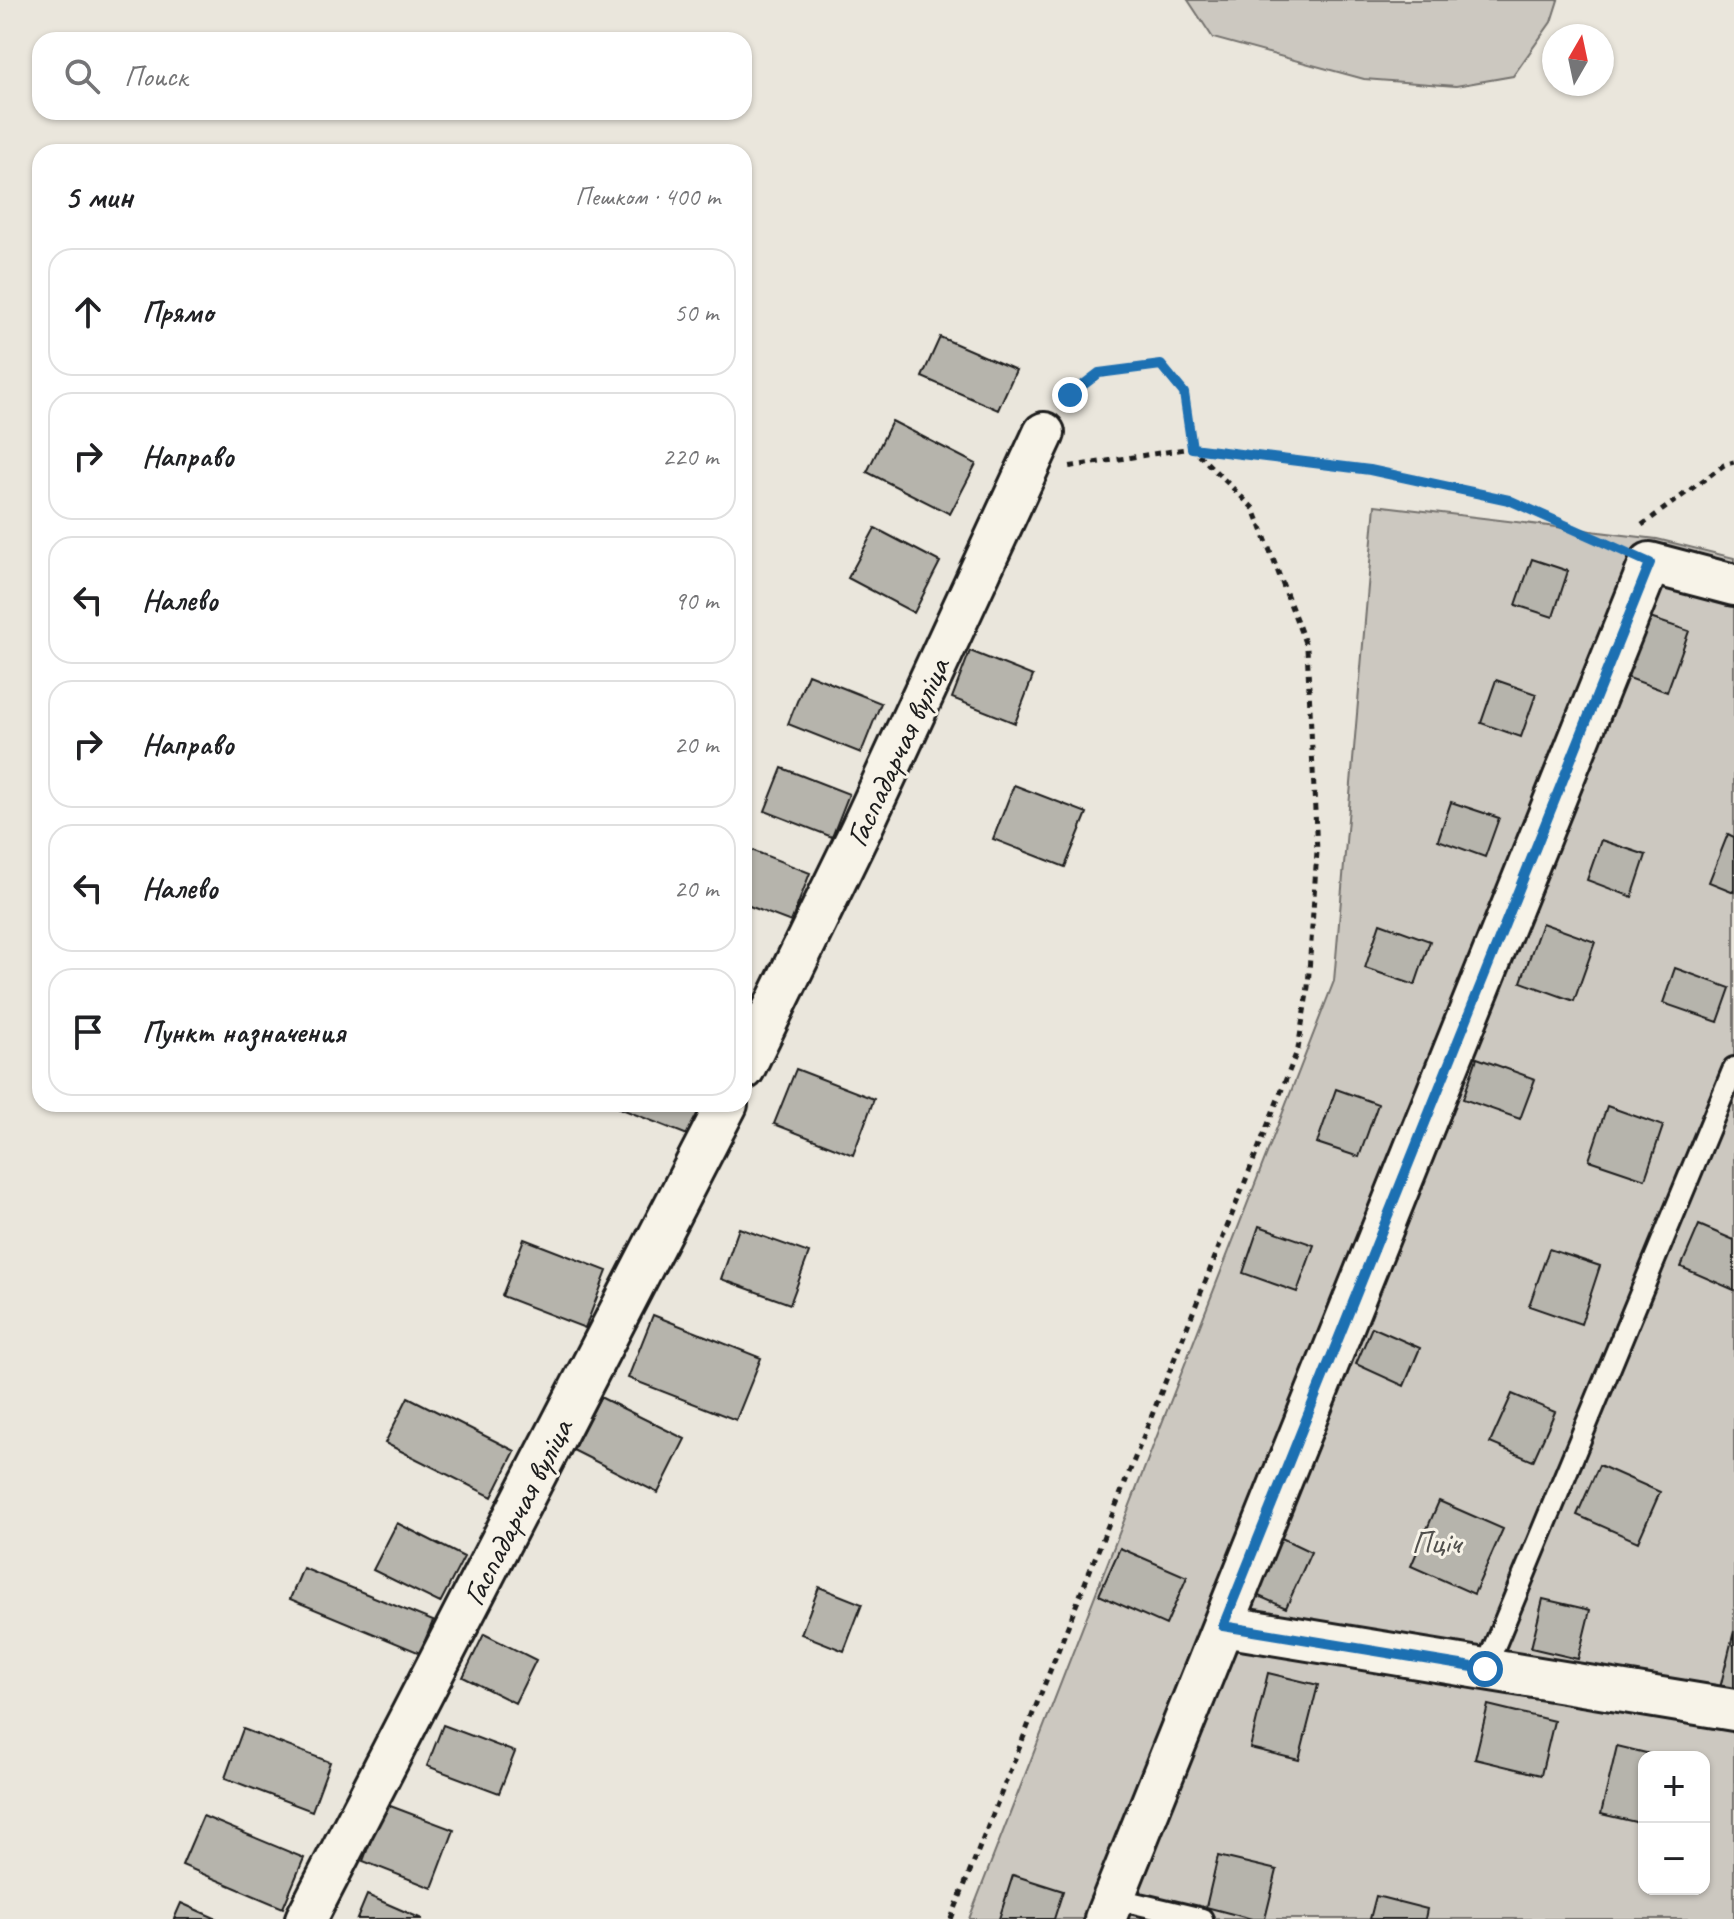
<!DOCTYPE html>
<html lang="ru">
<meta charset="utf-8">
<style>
body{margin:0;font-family:Caveat,sans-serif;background:#f6f6f6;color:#202124}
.controls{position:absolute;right:24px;bottom:24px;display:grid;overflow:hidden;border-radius:16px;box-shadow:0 2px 6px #0004}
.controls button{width:72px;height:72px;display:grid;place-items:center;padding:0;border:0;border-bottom:2px solid #e0e0e0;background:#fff;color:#202124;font:40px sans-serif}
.compass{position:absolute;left:1542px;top:24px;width:72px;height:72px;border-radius:50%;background:#fff;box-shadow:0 2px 6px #0004;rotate:9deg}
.stop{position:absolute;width:24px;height:24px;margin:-18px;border:6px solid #1f6fb2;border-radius:50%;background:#fff}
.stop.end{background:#1f6fb2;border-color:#fff;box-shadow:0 2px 8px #0008}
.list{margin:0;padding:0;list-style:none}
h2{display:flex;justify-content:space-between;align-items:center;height:104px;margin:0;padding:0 32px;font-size:34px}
h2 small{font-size:26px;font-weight:400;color:#757577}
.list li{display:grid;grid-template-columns:52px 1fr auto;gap:24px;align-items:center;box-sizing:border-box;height:128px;margin:0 16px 16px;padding:0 16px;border:2px solid #e0e0e0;border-radius:24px}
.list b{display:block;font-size:30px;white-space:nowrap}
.list em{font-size:26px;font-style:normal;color:#757577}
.icon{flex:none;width:44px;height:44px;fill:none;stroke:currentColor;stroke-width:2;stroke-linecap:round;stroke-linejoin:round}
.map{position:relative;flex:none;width:1734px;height:1919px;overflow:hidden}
.search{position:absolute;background:#fff;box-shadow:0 2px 6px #0004;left:32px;top:32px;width:720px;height:88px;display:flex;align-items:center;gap:20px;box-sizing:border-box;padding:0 28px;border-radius:24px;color:#757577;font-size:30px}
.panel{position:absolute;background:#fff;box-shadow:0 2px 6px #0004;left:32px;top:144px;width:720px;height:968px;border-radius:24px}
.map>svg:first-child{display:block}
.green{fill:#ccc8c0;stroke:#74726e;stroke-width:2;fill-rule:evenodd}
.building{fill:#b6b4ac;stroke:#1c1c1c;stroke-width:2}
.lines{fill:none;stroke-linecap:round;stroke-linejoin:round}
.service-casing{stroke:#1c1c1c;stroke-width:26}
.minor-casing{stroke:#1c1c1c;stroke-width:46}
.path{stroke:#1c1c1c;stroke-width:5;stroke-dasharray:6 6;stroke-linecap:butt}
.service{stroke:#f7f3e8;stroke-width:20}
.minor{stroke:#f7f3e8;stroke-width:40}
.route{stroke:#1f6fb2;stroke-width:10}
.labels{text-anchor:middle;stroke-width:6;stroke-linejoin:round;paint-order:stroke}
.street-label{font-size:32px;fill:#1c1c1c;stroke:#f7f3e8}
.park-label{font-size:32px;fill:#51504d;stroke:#f7f3e8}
</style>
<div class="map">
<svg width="1734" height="1919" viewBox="0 0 1734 1919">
<rect width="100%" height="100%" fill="#eae6dc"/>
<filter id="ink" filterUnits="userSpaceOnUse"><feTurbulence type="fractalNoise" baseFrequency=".0125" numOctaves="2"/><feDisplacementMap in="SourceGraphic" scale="16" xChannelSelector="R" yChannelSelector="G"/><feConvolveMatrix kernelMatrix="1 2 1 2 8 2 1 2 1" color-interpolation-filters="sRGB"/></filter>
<g filter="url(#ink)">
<path class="green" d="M 1188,0 L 1558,0 L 1551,22 L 1513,76 L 1456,86 L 1364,79 L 1213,38 Z
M 1375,505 L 1657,539 L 1734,558 L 1734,1919 L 969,1919 L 1334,981 ZM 1644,1757 L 1704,1757 L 1704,1889 L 1644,1889 Z"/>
<path class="building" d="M 940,337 L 1016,370 L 998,410 L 922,377 Z
M 892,421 L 976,464 L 950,514 L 867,472 Z
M 875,528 L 940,562 L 914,613 L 848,578 Z
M 1532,559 L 1568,571 L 1553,617 L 1516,605 Z
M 1647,617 L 1689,631 L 1667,692 L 1626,677 Z
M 970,651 L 1033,676 L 1015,723 L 952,698 Z
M 808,674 L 881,703 L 861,753 L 788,724 Z
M 1496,680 L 1536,694 L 1521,737 L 1481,723 Z
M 782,768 L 849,794 L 832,837 L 765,811 Z
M 1014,785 L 1087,813 L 1065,867 L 993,839 Z
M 1451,802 L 1499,818 L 1485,857 L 1438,840 Z
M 1728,834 L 1734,837 L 1734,892 L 1709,882 Z
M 1601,840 L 1646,855 L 1632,897 L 1587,880 Z
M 744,847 L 810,873 L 791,922 L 744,904 Z
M 1380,923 L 1430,941 L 1415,985 L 1365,968 Z
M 1542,923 L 1595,942 L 1574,1001 L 1521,982 Z
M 1675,968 L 1730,988 L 1718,1022 L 1663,1003 Z
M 1477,1058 L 1535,1079 L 1520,1119 L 1463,1099 Z
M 796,1069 L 874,1099 L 853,1155 L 774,1124 Z
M 1336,1089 L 1378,1104 L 1359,1157 L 1317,1143 Z
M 620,1104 L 703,1104 L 690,1136 L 619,1108 Z
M 1607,1106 L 1663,1126 L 1645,1179 L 1589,1160 Z
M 1699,1225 L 1734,1240 L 1734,1290 L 1681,1267 Z
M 1259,1226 L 1314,1245 L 1297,1292 L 1243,1273 Z
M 739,1228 L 809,1253 L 790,1304 L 721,1279 Z
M 524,1239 L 607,1271 L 585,1328 L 502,1296 Z
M 1549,1249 L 1600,1266 L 1581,1324 L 1529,1306 Z
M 653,1315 L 761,1358 L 736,1420 L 628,1378 Z
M 1372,1327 L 1420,1348 L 1404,1386 L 1356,1364 Z
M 1512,1394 L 1555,1412 L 1533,1461 L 1490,1443 Z
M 408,1397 L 515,1451 L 492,1497 L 385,1443 Z
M 600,1397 L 685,1439 L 658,1493 L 573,1450 Z
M 1599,1465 L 1660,1492 L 1638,1542 L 1577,1515 Z
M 1439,1501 L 1503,1529 L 1474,1594 L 1411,1566 Z
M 397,1523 L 464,1557 L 440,1603 L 373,1570 Z
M 1271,1533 L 1311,1552 L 1286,1608 L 1245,1590 Z
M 1120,1548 L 1187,1577 L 1166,1625 L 1099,1595 Z
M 303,1568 L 433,1621 L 420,1653 L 290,1599 Z
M 819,1587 L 862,1604 L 844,1651 L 801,1634 Z
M 1543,1599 L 1590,1610 L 1578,1659 L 1531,1648 Z
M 1734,1631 L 1734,1691 L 1720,1688 Z
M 484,1634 L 536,1660 L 515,1703 L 463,1677 Z
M 1268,1673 L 1318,1685 L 1299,1760 L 1250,1748 Z
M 1488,1705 L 1554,1721 L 1541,1775 L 1475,1759 Z
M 443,1725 L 515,1752 L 499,1793 L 427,1766 Z
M 243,1729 L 330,1762 L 312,1811 L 225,1778 Z
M 1617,1746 L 1663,1757 L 1644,1757 L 1644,1824 L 1601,1814 Z
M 385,1804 L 454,1830 L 432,1888 L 363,1861 Z
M 203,1816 L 304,1858 L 283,1908 L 182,1865 Z
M 1218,1856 L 1277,1870 L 1265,1919 L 1252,1919 L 1206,1907 Z
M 1013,1875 L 1063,1891 L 1054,1919 L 999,1919 Z
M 367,1895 L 422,1919 L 357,1919 Z
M 1376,1896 L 1427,1909 L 1425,1919 L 1370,1919 Z
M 181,1903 L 217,1919 L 174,1919 Z"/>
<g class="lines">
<g class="service-casing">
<path id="service" d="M 1485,1669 L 1734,1068
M 1113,1898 L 1202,1919"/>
</g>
<g class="minor-casing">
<path id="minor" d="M 744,1069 L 861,829 L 1044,433
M 1223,1626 L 1734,1710
M 306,1919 L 727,1104
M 1105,1919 L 1650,563 L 1734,585"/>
</g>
<path class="path" d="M 1065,403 C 1090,368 1123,370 1161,365 L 1184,393 L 1192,448 L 1370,470 L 1509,500 L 1616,548
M 1642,525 L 1724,465 L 1734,462
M 951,1919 L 1298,1049 L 1308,987 L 1317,851 L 1307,648 L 1254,509 L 1192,448 L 1067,467"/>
<use href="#service" class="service"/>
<use href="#minor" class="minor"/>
</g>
</g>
<g class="lines" filter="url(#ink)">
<path class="route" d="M 1070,395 L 1099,373 L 1161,365 L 1184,393 L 1192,448 L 1370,470 L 1509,500 L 1650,563 L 1223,1626 L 1485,1669"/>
</g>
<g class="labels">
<g class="street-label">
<text transform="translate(897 752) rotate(-65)" y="11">Гаспадарчая вуліца</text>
<text transform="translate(517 1512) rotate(-63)" y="11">Гаспадарчая вуліца</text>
</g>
<g class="park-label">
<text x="1436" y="1553">Пціч</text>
</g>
</g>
</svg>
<div class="controls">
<button>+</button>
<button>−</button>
</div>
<svg class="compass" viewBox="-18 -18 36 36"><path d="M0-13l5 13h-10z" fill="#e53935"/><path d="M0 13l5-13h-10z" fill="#757577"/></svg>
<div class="stop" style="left:1485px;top:1669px"></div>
<div class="stop end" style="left:1070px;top:395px"></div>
<div class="search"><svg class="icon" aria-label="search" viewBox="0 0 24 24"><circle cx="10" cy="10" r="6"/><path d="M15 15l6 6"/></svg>Поиск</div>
<section class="panel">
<h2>5 мин<small>Пешком · 400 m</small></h2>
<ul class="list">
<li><svg class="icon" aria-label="ahead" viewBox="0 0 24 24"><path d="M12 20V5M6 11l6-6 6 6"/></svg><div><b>Прямо</b></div><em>50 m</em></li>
<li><svg class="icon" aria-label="right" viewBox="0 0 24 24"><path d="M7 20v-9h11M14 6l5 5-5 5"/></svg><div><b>Направо</b></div><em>220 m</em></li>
<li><svg class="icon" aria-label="left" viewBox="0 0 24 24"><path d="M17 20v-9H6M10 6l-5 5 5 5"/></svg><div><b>Налево</b></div><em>90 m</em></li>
<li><svg class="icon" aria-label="right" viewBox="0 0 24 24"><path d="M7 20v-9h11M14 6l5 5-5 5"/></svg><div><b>Направо</b></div><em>20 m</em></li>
<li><svg class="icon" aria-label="left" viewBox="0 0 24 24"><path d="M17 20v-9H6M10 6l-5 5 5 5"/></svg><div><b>Налево</b></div><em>20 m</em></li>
<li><svg class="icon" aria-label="arrive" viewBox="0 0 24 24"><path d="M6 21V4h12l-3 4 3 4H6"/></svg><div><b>Пункт назначения</b></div></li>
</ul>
</section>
</div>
